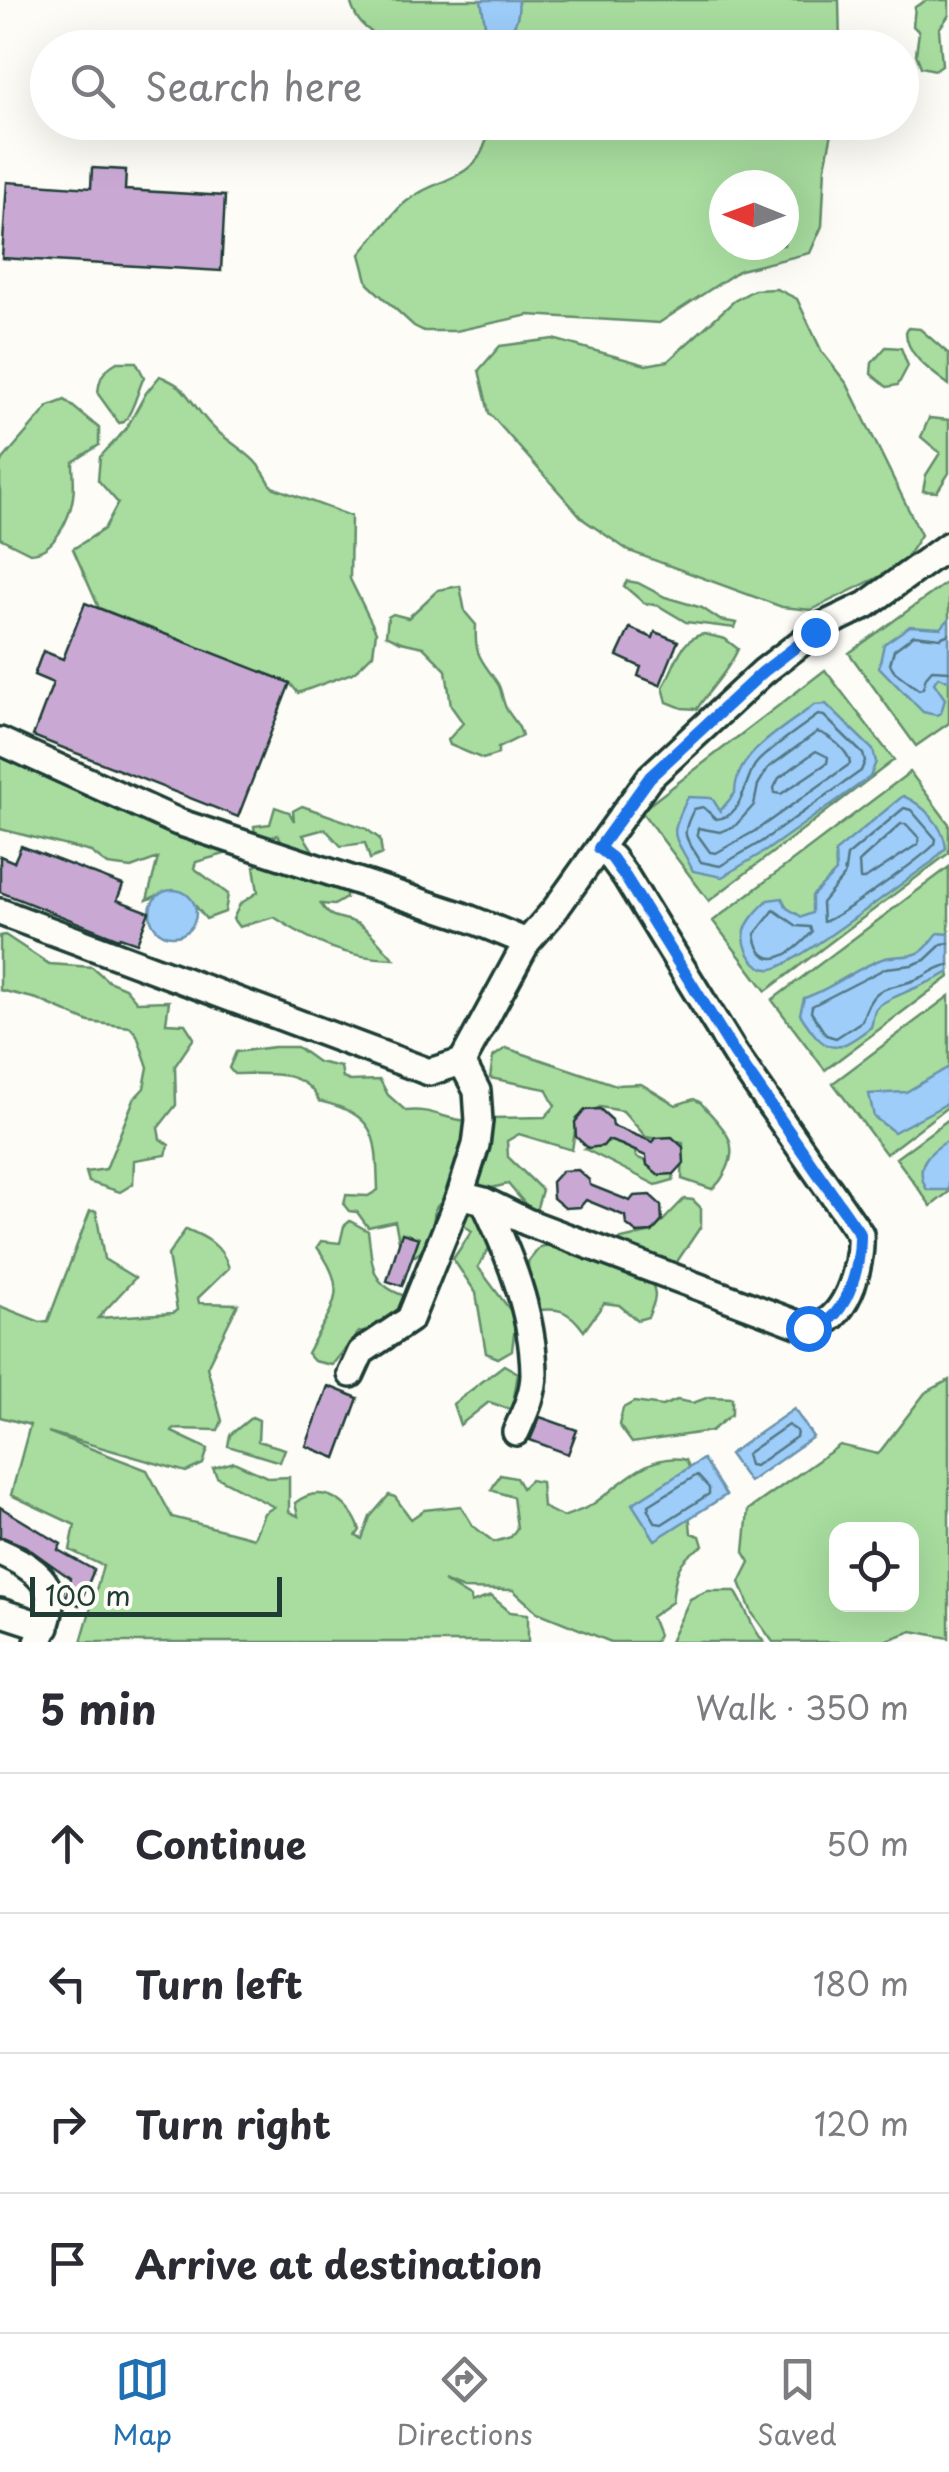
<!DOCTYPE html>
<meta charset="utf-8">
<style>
body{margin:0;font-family:"Playpen Sans",sans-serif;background:#f2f2f3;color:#2b2b33}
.controls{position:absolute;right:30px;bottom:30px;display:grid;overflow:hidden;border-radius:20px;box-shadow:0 10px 40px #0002}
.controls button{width:90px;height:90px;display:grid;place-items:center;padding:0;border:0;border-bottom:2px solid #e1e1e2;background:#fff;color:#2b2b33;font:50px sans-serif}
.compass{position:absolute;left:709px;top:170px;width:90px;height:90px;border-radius:50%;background:#fff;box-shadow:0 10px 40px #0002;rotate:271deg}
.scale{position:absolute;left:30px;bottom:25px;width:252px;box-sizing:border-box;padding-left:10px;border:5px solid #1f3d34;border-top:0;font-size:28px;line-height:35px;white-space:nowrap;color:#1f3d34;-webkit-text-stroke:8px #fdfcf7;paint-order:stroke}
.stop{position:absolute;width:30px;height:30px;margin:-22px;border:8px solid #1a73e8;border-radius:50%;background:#fff}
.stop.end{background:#1a73e8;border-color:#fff;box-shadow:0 2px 10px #0008}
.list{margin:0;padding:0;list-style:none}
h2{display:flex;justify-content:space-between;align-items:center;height:130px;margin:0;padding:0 40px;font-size:42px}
h2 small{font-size:32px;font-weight:400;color:#7c7c81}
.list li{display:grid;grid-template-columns:65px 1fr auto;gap:30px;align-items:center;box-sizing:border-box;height:140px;padding:0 40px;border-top:2px solid #e1e1e2}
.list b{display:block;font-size:38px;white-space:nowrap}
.list em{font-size:32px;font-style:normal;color:#7c7c81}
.icon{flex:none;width:55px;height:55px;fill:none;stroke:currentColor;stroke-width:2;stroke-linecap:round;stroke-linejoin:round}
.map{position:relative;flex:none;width:949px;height:1642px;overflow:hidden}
.search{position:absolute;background:#fff;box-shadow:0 10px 40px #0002;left:30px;right:30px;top:30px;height:110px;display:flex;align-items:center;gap:25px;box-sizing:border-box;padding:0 35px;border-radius:55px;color:#7c7c81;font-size:38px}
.sheet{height:690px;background:#fff}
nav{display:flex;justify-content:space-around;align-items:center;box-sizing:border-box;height:140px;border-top:2px solid #e1e1e2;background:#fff;font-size:28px;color:#7c7c81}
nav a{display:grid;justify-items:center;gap:5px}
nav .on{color:#1f6fb2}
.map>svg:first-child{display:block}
.green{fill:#a8dd9f;stroke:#648d6a;stroke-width:2.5;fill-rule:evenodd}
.water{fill:#9ecdfa;stroke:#6b93ab;stroke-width:2.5}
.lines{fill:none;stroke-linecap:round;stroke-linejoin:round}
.shore{stroke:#527783;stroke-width:2.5}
.building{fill:#c9a9d4;stroke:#1f3d34;stroke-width:2.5}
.minor-casing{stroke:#1f3d34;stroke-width:32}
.minor{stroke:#fdfcf7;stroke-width:25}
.route{stroke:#1a73e8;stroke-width:12}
</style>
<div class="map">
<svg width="949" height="1642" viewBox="0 0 949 1642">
<rect width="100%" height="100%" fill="#fdfcf7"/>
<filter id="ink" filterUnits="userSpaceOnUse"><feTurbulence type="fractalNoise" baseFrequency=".01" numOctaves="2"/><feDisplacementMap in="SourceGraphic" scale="20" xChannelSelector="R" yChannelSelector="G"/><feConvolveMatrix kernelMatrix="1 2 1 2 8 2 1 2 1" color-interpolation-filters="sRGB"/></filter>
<g filter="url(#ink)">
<path class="green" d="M 350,0 L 839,0 L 840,47 L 431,47 C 396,40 360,42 350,0 Z
M 927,0 L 949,0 L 949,15 L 939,29 L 942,65 L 935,70 L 921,67 L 916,54 L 919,32 L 913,26 L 915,7 Z
M 490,123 L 834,123 L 825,167 L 822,226 L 810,253 L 740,270 L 659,323 L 529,315 L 456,331 L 424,331 L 414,326 L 368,284 L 360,254 C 374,238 387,220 402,205 C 440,172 482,186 490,123 ZM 724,185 L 784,185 L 784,245 L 724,245 Z
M 777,289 L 797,299 L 822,352 L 847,384 L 921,535 L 901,566 L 811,610 L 782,607 L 629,551 L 584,520 L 489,413 L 479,370 L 500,346 L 553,339 L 646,365 L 668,361 L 734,301 L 754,290 Z
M 909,328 L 920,329 L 949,354 L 949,385 C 932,372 906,355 906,332 Z
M 886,347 L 901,348 L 908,366 L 898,385 L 887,387 L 871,374 L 872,363 Z
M 117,362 L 136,362 L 144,377 C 137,392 134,410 124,422 L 119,423 L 98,394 C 99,378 103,370 117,362 Z
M 160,376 C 166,379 176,383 181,388 C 193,400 202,419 217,431 C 243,453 255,454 272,487 L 351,516 L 350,579 L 376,632 L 373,654 L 355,672 L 298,693 L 290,683 L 99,608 L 73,549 L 104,529 L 118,503 L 98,480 L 100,457 L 126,429 L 146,393 Z
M 65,400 L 99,428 L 99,445 L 73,462 C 73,473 75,486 73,497 C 70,518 54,553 30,553 L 0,538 L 0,463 L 49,406 Z
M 929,418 L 949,420 L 949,473 L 937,492 L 923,491 L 926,475 L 940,453 L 921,437 Z
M 627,581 L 638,583 L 665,597 L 702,608 L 720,620 L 737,623 L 735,628 L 686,622 L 659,606 L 644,603 L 624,586 Z
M 949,581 L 949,723 L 916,746 L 849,653 Z
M 460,586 L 465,612 L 476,625 C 474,658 482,659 498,684 C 502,691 502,700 506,708 C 511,718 520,724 522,736 L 498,748 L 498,754 L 483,759 L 450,745 L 448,740 L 463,723 L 451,706 L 446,670 L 423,647 L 401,642 L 386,635 L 388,617 L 393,614 L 408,618 L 438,590 Z
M 704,634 L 725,639 L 738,649 C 728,672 711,687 697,709 L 682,708 L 667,702 L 663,687 C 675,668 679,638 704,634 Z
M 825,670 L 894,760 L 709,901 L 641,811 Z
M 0,743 L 239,850 L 196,862 L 194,868 L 228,894 L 225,912 L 206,919 L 187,895 L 165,892 L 147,900 L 158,858 L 131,868 L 108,865 L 91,852 L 0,829 Z
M 910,772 L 949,824 L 949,853 L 766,991 L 713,921 Z
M 302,806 L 365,828 L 380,839 L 382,854 L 370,859 L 365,843 L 341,846 L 325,829 L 303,835 L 315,854 L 288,851 L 278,835 L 256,841 L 254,826 L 270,824 L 275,807 L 289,812 L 294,821 L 293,811 Z
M 270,860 L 346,887 L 346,898 L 334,905 L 321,904 C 331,921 339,915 356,923 C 370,929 383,948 394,959 C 345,958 314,943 274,917 L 239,927 L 233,919 L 240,904 L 258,892 L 254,866 Z
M 949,867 L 949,977 L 825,1070 L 772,1000 Z
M 5,935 L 49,964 L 92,967 L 108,981 L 125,988 L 137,1002 L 169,1001 L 166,1023 L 185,1024 L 194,1038 L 175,1066 L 176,1105 L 158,1128 L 160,1139 L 169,1145 L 166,1155 L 134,1160 L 133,1184 L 120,1192 L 89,1182 L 86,1172 L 106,1169 L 134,1099 L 144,1088 L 148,1067 L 137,1035 L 130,1027 L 89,1022 L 37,999 L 0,990 L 0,936 Z
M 949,996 L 949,1106 L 886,1154 L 833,1083 Z
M 274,1047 L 297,1047 L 318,1062 L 341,1067 L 343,1078 L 350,1081 L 380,1080 L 388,1095 L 406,1111 C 431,1108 443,1119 468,1121 L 453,1188 L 435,1209 L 430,1245 L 415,1256 L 401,1250 L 395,1221 L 368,1227 L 357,1212 L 349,1211 L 344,1205 L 346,1195 L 368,1196 L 378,1190 C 376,1138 379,1115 319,1101 C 304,1068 265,1074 234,1074 L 229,1068 L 236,1052 Z
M 506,1048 L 616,1085 L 641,1084 L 676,1105 L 694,1099 L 701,1103 C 719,1125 741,1139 727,1169 C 722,1178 720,1183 712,1189 L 682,1179 L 683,1143 L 646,1137 L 623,1111 L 600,1107 L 577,1118 L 572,1150 L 519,1134 L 507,1141 L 508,1157 L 542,1190 L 536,1211 L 533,1213 L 508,1184 L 475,1192 L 491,1118 L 545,1117 L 555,1106 L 546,1089 L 490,1078 L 493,1057 Z
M 949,1119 L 949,1192 L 931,1206 L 896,1158 Z
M 628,1135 L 632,1136 L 636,1157 L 674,1174 L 673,1180 L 656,1185 L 585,1149 Z
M 684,1199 L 693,1200 L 701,1208 L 701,1226 L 674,1266 L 615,1244 L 617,1240 L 652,1232 Z
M 460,1207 L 488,1221 L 489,1249 L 478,1267 L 516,1318 L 512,1350 L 498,1358 L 486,1353 L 476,1293 L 453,1259 L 472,1231 L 455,1219 Z
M 90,1211 L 96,1211 L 104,1259 L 135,1278 L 98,1318 L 173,1313 L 177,1310 L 168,1255 L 186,1229 C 206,1237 222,1245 229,1268 L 198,1298 L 199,1303 L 238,1304 L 207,1367 L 222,1421 L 218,1430 L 174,1429 L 172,1432 L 208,1449 L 203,1464 L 186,1472 L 48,1432 L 147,1470 L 172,1517 L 254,1538 L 264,1513 L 274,1507 L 217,1477 L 213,1468 L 234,1462 L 269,1478 L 289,1477 L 289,1512 L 298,1516 L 295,1503 C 322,1482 351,1502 360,1530 L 356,1536 L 362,1539 L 370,1517 L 389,1495 L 395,1497 L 411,1519 L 424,1510 L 461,1506 L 473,1526 L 494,1542 L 511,1537 L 517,1528 L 513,1497 L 491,1490 L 500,1475 L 516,1478 L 522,1488 L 530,1480 L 541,1482 L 543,1507 L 563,1517 C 573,1513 584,1510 593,1504 C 621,1485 649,1451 686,1460 L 699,1489 L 689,1513 L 691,1533 L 700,1536 L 703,1546 C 677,1559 675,1575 672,1602 L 651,1617 L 658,1635 L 655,1642 L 611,1642 L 537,1612 L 513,1590 L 463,1589 L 443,1581 L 471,1598 L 471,1603 L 491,1596 L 510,1612 L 528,1614 L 528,1642 L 81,1642 L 103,1566 L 70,1550 L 75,1525 L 11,1495 L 30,1425 L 0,1417 L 0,1306 L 40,1322 L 48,1321 Z
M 350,1221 L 368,1231 C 373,1265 369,1284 405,1296 L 414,1323 L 385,1335 L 359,1332 L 332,1365 L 314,1361 L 307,1353 C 331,1307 352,1294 317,1247 L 321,1241 L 340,1243 L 344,1226 Z
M 554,1244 L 650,1281 C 659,1294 654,1303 648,1317 L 637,1320 L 619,1305 L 604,1303 L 584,1331 C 567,1307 557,1308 529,1311 L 528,1262 L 540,1247 Z
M 504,1365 L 518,1373 L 512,1410 L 489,1402 L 460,1425 L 453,1404 Z
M 949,1380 L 949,1638 L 912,1631 L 882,1642 L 773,1642 L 752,1613 L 740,1582 L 750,1562 L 744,1552 L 748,1510 L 840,1445 L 878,1454 L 925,1393 ZM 836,1530 L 912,1530 L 912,1604 L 836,1604 Z
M 709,1397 L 732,1398 L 732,1414 L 711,1431 L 632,1443 L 619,1425 L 623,1408 L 634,1402 L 662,1406 L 677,1400 L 693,1403 Z
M 252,1417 L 259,1420 L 258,1441 L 285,1449 L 280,1462 L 228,1446 L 230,1435 Z
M 707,1591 L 735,1591 C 746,1607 751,1628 764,1642 L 670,1642 L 690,1599 Z"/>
<path class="water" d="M 481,0 L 518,0 C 521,26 510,33 488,43 Z
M 949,619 L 949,681 L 938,677 L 934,683 L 945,699 L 941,713 L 936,715 L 923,712 L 879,667 L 884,644 L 910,626 L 941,628 Z
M 826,704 L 873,750 L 876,762 L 870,777 L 767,850 L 722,877 L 693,871 C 674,831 667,841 688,797 L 712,798 L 720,811 L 735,793 C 735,753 785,728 814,705 Z
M 903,796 C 923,804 944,826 946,848 L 932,862 C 907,879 791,968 772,969 C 754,971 741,946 745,931 C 748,919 760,908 768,900 L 782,898 L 787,908 L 802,917 L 812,913 L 812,896 L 836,872 L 835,852 Z
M150 913a23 23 0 1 1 46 0a23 23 0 1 1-46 0Z
M 938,933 L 949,934 L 949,972 C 931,984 880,999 875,1010 C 873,1015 873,1021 871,1027 C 833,1056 826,1054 800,1014 L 804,998 C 832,989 854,969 882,959 C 895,954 910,959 922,951 C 928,947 933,939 938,933 Z
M 949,1067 L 946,1104 L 894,1132 L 874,1117 L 869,1094 L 906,1092 Z
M 949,1140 L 949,1190 L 927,1190 C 913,1166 928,1152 949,1140 Z
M 794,1409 L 813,1437 L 749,1482 L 729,1454 Z
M 703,1459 L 726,1495 L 655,1540 L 632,1504 Z"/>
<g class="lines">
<path class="shore" d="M 949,634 L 940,638 L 914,635 L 894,650 L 890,664 L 895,672 L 919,690 L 923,688 L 926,677 L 932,670 L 949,671
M 818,715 L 824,716 L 863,754 L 865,761 L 861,771 L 761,842 L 720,866 L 701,862 C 686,836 679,838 694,809 L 703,807 L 716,819 C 743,818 743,783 755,765 C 764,752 803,726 818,715 Z
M 817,732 C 828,734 850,752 850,764 L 755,831 L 716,853 L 710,852 L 697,834 L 698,828 L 720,832 L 735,826 L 754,805 L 758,785 L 768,768 Z
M 816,751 L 828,757 L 827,763 L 781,794 L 775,793 L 774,788 L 779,778 Z
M 904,808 L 911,810 L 936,839 L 935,844 C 923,857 837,919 823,922 L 822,903 L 844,876 L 847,856 Z
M 901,824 L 906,824 L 919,838 L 918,844 L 865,879 L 860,879 L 859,862 Z
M 774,910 L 797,926 L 810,927 L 812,932 C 794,953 761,977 755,934 Z
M 949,943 L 942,944 L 925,960 L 912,965 L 886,968 L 812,1006 L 811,1012 L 826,1035 L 836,1038 L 862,1021 C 874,980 888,992 920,978 C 931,973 938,966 949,965
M 788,1425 L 797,1431 L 796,1437 L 755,1466 L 749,1465 L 746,1454 Z
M 697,1475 L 709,1488 L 709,1494 L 662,1524 L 656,1523 L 648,1510 L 649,1505 Z"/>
</g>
<path class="building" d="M 92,168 L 126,170 L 125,190 L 225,196 L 221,271 L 2,258 L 7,182 L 91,188 Z
M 85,603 L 290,683 L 238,817 L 33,736 L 53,683 L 34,675 L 43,651 L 63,659 Z
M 630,628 L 653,638 L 655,632 L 678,641 L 660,685 L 638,676 L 641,667 L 617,656 Z
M 21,846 L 123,885 L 117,900 L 149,912 L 137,943 L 120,937 L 119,939 L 0,892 L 0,856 L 14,862 Z
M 600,1109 L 612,1120 L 613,1126 L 653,1142 L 656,1138 L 672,1137 L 683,1147 L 684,1163 L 674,1174 L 659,1175 L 647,1165 L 646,1156 L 622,1145 L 608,1140 L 603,1146 L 588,1148 L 576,1137 L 575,1122 L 585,1110 Z
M 578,1170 L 589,1180 L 590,1185 L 630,1201 L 634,1196 L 650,1195 L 661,1205 L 662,1221 L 652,1232 L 637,1233 L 626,1224 L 625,1216 L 586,1200 L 580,1207 L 565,1208 L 553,1198 L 552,1182 L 562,1171 Z
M 402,1233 L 419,1238 L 402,1286 L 387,1281 Z
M 328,1386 L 358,1398 L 336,1458 L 306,1446 Z
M 540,1417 L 577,1430 L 568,1454 L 530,1440 Z
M 0,1507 L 61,1544 L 58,1550 L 94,1570 L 79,1605 L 66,1599 L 70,1578 L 25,1546 L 0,1536 Z"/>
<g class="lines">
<g class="minor-casing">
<path id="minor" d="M 0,741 L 178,822 L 463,916 L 527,942
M 0,912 L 429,1072 L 462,1062 L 477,1091 L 479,1121 L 476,1145 L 460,1195 L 410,1319 L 361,1352 L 351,1374
M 462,1062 L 527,942 L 554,911 L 650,777 L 763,672 L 824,625 L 866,605 L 949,545
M 460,1195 L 484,1201 L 527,1222 L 808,1328 C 846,1325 862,1267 860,1234 L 735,1054 L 626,877 L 612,858 L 599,848
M 484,1201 C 509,1254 533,1312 534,1373 C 534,1394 524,1414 516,1432
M 0,1552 C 47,1573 64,1592 38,1642
M 0,1612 L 46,1627"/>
</g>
<use href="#minor" class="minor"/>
</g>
</g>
<g class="lines" filter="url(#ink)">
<path class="route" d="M 808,1328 C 846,1325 861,1267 860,1234 L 735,1054 L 626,878 L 612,858 L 599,848 L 650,777 L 763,672 L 815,632"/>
</g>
</svg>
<div class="controls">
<button><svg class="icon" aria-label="locate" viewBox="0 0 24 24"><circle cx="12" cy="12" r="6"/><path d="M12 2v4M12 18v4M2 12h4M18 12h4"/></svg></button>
</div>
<svg class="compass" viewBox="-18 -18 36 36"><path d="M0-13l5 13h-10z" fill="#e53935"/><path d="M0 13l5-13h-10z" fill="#7c7c81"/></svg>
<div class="scale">100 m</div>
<div class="stop" style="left:808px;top:1328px"></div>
<div class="stop end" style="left:815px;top:632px"></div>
<div class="search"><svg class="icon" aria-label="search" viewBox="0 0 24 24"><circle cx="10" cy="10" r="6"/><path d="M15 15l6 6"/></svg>Search here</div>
</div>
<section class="sheet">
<h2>5 min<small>Walk · 350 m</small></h2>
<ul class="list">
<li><svg class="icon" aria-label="ahead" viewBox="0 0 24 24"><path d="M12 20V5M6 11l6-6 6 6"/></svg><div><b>Continue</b></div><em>50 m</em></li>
<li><svg class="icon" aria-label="left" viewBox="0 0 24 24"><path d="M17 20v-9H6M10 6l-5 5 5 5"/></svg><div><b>Turn left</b></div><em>180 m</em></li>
<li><svg class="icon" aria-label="right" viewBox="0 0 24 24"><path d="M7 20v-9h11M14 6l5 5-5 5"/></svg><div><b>Turn right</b></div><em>120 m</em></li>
<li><svg class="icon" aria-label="arrive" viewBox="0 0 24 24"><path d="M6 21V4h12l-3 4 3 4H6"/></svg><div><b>Arrive at destination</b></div></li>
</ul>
</section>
<nav>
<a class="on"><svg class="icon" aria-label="map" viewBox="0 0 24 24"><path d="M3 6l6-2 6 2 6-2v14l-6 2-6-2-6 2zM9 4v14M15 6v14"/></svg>Map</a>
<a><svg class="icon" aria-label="directions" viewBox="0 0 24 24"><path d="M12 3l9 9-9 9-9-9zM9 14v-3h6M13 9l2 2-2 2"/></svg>Directions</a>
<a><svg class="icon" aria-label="saved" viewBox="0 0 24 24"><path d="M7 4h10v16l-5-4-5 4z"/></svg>Saved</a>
</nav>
